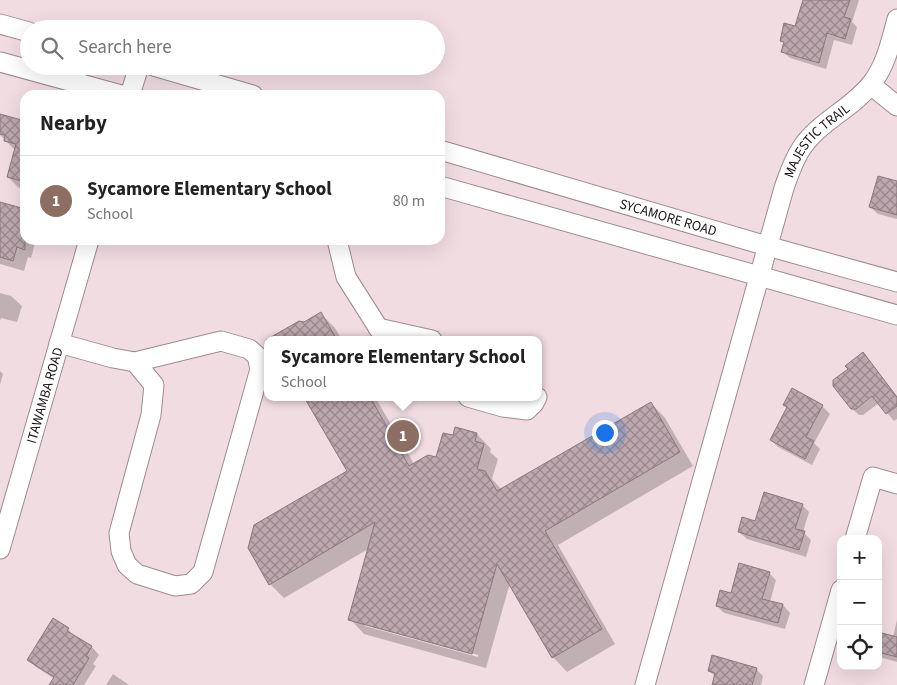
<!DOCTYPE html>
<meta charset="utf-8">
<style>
body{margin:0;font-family:"Source Sans 3",sans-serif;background:#f6f6f6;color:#222}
.controls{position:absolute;right:15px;bottom:15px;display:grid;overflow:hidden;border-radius:10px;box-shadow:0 5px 20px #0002}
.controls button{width:45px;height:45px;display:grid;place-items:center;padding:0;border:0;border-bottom:1px solid #e0e0e0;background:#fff;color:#222;font:25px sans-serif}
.you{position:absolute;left:604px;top:432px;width:18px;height:18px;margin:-12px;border:4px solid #fff;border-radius:50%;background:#1a73e8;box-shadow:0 0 0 8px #1a73e833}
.badge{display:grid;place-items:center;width:32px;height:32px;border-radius:50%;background:#266b5f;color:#fff;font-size:16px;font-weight:700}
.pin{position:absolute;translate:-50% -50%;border:2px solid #fff;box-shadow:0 1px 5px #0006}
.popup{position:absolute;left:264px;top:336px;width:278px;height:65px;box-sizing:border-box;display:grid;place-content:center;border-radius:10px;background:#fff;filter:drop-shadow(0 1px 4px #0005);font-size:16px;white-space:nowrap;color:#767676}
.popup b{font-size:19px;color:#222}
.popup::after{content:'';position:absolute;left:50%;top:100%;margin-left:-10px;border:10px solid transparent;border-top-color:#fff}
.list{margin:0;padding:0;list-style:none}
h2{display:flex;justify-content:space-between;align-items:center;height:65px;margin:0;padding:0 20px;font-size:21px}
h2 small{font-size:16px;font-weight:400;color:#767676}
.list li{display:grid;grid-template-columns:32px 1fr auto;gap:15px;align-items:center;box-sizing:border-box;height:90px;padding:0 20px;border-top:1px solid #e0e0e0}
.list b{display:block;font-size:19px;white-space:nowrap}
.list p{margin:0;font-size:16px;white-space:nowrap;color:#767676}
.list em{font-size:16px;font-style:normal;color:#767676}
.icon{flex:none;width:28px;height:28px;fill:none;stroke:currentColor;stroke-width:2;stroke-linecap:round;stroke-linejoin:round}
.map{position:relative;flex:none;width:897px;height:685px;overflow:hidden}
.search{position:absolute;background:#fff;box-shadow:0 5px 20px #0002;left:20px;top:20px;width:425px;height:55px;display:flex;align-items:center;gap:12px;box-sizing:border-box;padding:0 18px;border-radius:28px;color:#767676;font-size:19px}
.panel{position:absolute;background:#fff;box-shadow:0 5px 20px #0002;left:20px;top:90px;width:425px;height:155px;border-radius:15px}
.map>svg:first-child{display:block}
.shadow{fill:#0003;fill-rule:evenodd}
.building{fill:url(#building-cross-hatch);stroke:#8a777c}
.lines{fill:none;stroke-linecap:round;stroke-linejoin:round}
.minor-casing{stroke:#9e8b90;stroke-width:21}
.minor{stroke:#fff;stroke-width:19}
.labels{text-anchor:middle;stroke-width:4.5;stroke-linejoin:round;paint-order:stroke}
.street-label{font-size:14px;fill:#1b1416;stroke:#fff}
</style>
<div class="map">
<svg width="897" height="685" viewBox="0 0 897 685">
<defs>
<pattern id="building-cross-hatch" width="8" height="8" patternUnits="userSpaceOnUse" patternTransform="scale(1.25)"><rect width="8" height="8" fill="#bca8ae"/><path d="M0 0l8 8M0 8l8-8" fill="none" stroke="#98888d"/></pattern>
</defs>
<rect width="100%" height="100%" fill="#f1dce2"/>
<path class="shadow" d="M 804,0 L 859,0 L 852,22 L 857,27 L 852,45 L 834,40 L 826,69 L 790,58 L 782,51 L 785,44 L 781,40 L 796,28 Z
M 25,123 L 25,189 L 19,188 L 8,177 L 16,151 L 0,135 L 0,124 Z
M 897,183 L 897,219 L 878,214 L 870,207 Z
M 0,203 L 25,210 L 25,240 L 36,240 L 31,258 L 28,257 L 24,271 L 0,264 Z
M 0,293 L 11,296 L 22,306 L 17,322 L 1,318 L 0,321 Z
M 321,314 L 335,328 L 342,340 L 273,340 Z
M 863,354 L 897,397 L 897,419 L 894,421 L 879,403 L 863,415 L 859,415 L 851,408 L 849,369 Z
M 0,371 L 3,374 L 0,385 Z
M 792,390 L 822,406 L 830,414 L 814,443 L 820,449 L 812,465 L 778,447 L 771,440 L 788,408 Z
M 306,397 L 375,397 L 414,464 L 437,459 L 454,437 L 477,434 L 491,449 L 490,452 L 498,459 L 492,479 L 502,490 L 651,403 L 665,418 L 693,466 L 558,545 L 615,644 L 567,672 L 553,657 L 510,583 L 486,668 L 364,634 L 350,619 L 370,548 L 284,598 L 270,584 L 349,472 ZM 365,623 L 478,655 L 478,657 L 365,626 Z
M 802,505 L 809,512 L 803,532 L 811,540 L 806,557 L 747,539 L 739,532 L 756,523 Z
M 769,573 L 776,580 L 770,602 L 783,605 L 790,613 L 785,629 L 724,613 L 717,606 L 732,594 Z
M 897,620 L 897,662 L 883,658 L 878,653 L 878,642 L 893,637 Z
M 68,629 L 75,637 L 92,647 L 99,655 L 93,664 L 96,666 L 84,685 L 51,685 L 55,679 L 36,667 L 29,660 Z
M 756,669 L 763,676 L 761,685 L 713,685 L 716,677 L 709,671 Z
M 113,674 L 129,685 L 106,685 Z"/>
<path class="building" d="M 803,0 L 850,0 L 844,17 L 851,19 L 845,39 L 827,33 L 819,63 L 781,52 L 784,42 L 780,41 L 784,23 L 795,26 Z
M 0,114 L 25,121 L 25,182 L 7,177 L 16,144 L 4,141 L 5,135 L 0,134 Z
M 878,176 L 897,181 L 897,215 L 869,207 Z
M 0,202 L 25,209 L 25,250 L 17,247 L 13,261 L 0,257 Z
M 321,312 L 337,340 L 266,340 L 299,321 L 304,322 Z
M 863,352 L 897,397 L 897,406 L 886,414 L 872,396 L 856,409 L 851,409 L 833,386 L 833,380 L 848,369 L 845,366 Z
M 792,388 L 823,405 L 806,437 L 814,441 L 805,459 L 770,440 L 787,407 L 783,405 Z
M 304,397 L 370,397 L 409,466 L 428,455 L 436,457 L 443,433 L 453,435 L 455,427 L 477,433 L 475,441 L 484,444 L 477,469 L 485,471 L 497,491 L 651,402 L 680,452 L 545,531 L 602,629 L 552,658 L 497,564 L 472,654 L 348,620 L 375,522 L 269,585 L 248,548 L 254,525 L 347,471 Z
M 764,492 L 803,504 L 795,529 L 805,531 L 799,550 L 738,532 L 742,517 L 755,521 Z
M 739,563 L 770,572 L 762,599 L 783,604 L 778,623 L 716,606 L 720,590 L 731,593 Z
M 53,618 L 69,628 L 67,631 L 92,646 L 86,656 L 89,658 L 73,685 L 49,685 L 54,677 L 27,660 Z
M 878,632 L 897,637 L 897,657 L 878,652 Z
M 712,655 L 757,668 L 752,685 L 712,685 L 715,673 L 708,671 Z"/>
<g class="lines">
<g class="minor-casing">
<g id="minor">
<path d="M 0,24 L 29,32"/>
<path d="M 0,62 L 121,95"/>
<path d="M 153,66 L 253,95"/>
<path d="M 871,85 L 897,106"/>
<path d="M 130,95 L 139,66"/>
<path id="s1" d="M 440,150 L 767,246 L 897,282"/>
<path d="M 440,186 L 897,315"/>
<path d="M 337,240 L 346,277 L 386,340"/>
<path d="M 378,328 L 432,340"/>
<path d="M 59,343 L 113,358 L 135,362 L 221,341 L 249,349 L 257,356 L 260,369 L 203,572 L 191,584 L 175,586 L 137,574 L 127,565 L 121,551 L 119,533 L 151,415 L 154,385 L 135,362"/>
<path d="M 468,397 L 503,407 L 527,410 L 534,403 L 537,397"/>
<path d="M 855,539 L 873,477 L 897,484"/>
<path id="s2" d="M 0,549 L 89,240"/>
<path id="s3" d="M 645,685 L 784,188 C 789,174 793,161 801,149 C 818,122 852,109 872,83 C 886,65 891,41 897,19"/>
<path d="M 814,685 L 841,590"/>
</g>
</g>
<use href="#minor" class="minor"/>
</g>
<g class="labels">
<g class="street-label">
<text dy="5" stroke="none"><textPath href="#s3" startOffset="575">MAJESTIC TRAIL</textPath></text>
<text dy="5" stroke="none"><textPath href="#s1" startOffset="238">SYCAMORE ROAD</textPath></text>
<text dy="5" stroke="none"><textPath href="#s2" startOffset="160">ITAWAMBA ROAD</textPath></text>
</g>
</g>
</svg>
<div class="controls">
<button>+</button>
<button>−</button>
<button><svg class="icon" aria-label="locate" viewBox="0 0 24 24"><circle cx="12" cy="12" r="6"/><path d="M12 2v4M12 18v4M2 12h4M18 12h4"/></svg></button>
</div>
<div class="you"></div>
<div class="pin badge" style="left:403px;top:436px;background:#8d6e63">1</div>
<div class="popup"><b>Sycamore Elementary School</b>School</div>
<div class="search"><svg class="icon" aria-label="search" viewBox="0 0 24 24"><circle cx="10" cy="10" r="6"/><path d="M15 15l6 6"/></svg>Search here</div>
<section class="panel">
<h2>Nearby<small></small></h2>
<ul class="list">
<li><span class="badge" style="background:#8d6e63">1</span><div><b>Sycamore Elementary School</b><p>School</p></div><em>80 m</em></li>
</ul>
</section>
</div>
